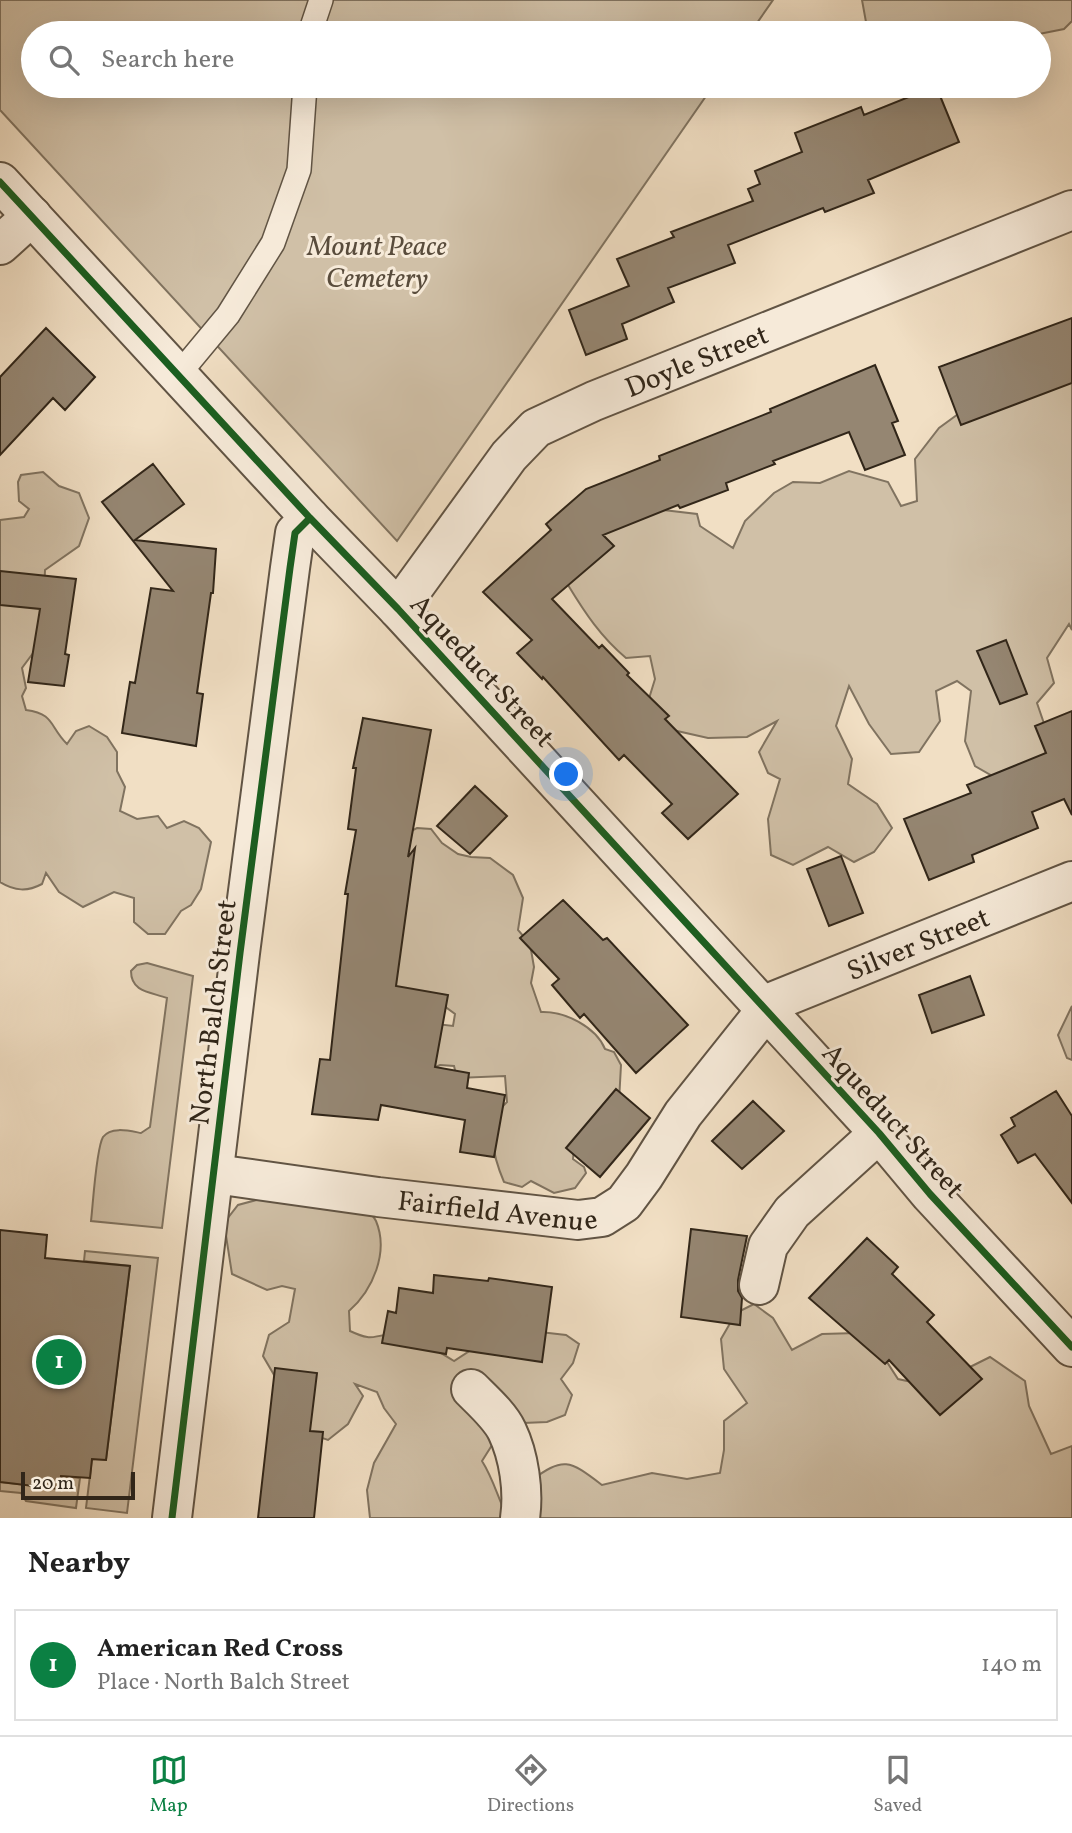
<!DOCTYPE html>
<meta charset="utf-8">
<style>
body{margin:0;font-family:Vollkorn,serif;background:#f6f6f6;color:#222}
.scale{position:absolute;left:21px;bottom:18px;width:114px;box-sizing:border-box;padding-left:7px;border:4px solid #312619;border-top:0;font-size:19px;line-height:24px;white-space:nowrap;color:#312619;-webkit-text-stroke:5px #f6ead9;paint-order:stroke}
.you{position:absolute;left:567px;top:775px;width:24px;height:24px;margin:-18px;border:5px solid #fff;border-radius:50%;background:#1a73e8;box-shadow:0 0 0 10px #1a73e833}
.badge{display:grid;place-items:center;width:46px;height:46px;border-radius:50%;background:#0b8043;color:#fff;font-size:23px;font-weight:700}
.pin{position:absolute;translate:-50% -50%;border:4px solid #fff;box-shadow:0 2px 7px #0006}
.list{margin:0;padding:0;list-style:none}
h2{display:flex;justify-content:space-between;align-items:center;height:91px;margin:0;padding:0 28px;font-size:30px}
h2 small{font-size:23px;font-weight:400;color:#767676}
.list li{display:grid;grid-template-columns:46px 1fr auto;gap:21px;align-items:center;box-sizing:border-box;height:112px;margin:0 14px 14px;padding:0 14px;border:2px solid #e0e0e0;border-radius:0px}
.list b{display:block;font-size:26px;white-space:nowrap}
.list p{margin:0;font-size:23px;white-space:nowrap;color:#767676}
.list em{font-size:23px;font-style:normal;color:#767676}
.icon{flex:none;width:38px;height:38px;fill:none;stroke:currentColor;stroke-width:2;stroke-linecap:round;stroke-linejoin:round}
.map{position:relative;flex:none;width:1072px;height:1518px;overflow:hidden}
.search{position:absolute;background:#fff;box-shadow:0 7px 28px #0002;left:21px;right:21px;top:21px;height:77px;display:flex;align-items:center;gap:18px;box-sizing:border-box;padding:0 24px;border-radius:38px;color:#767676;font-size:26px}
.sheet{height:217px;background:#fff}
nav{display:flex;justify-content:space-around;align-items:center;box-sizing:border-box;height:98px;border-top:2px solid #e0e0e0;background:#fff;font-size:19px;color:#767676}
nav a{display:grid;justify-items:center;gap:4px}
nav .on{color:#0b8043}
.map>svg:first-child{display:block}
.green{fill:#d0c0a7;stroke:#807360;stroke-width:2}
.building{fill:#958672;stroke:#312619;stroke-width:2}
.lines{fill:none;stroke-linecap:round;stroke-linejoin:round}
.lane-casing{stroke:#615444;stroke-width:26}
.street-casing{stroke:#615444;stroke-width:42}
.lane{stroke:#f6ead9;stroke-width:23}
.street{stroke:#f6ead9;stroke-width:38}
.cycleway-casing{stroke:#f6ead9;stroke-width:11}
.cycleway{stroke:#1b5e20;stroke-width:7}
.labels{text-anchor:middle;stroke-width:6;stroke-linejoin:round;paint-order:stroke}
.park-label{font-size:28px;font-style:italic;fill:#594c3c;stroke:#f6ead9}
.street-label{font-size:28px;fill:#312619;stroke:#f6ead9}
</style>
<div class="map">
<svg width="1072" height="1518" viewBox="0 0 1072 1518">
<rect width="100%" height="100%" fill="#f1dfc4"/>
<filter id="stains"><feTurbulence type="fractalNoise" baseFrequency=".00286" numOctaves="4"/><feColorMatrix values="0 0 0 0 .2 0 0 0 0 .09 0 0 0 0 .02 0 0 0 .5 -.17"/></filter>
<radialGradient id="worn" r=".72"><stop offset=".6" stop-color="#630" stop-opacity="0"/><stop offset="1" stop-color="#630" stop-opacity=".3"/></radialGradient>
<path class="green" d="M 0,0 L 773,0 L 750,33 L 33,33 L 33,86 L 713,86 L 397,541 L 0,110 Z
M 862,0 L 1072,0 L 1072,21 L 1064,29 L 1039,34 L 868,33 Z
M 1072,338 L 1072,630 L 1069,624 L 1047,658 L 1054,683 L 1037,703 L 1051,744 L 1037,767 L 1010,786 L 975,766 L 965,741 L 971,691 L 957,681 L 936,691 L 940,721 L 919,752 L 891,754 L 869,724 L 849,686 L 836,726 L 852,759 L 848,784 L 877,804 L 892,828 L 874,852 L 854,862 L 828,847 L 793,865 L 771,855 L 768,819 L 780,779 L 768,773 L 759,752 L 777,721 L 747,737 L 708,738 L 664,728 L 647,705 L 655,679 L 650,656 L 626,658 C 601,637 585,613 568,585 L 583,541 L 638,507 L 697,514 L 700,526 L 733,548 L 745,521 L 774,493 L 793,482 L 820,483 L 849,471 L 888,482 L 901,506 L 917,501 L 915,459 L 939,428 L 976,401 Z
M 43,472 L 59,486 L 79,493 L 89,518 L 79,546 L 45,570 L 42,641 L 22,668 L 26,688 L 22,696 L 26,710 C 55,714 49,726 67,744 L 76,731 L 89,726 L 107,737 L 117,752 L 117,771 L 125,787 L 120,811 L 137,819 L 158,816 L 167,828 L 184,821 L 199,828 L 211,842 L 201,889 L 191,905 L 181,911 L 165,934 L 148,934 L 134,922 L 134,898 L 114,892 L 83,907 L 59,892 L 46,873 L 42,884 C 27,892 15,891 0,882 L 0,520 L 24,517 L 29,509 L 19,501 L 18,482 L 21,475 Z
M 417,828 L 431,829 L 442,843 L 458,854 L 471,857 L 490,858 L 513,875 L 523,898 L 518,930 L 530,944 L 534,967 L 531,983 L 541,1012 C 565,1011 596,1027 605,1049 L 614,1052 L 621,1065 L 619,1101 L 574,1148 L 573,1159 L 584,1167 L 586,1173 L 575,1188 L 554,1193 L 531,1181 L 522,1187 L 504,1182 C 493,1156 484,1123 507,1102 L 505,1076 L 457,1078 L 454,1066 L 440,1065 L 426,1071 L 437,1024 L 453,1026 L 455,1014 L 440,1003 L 394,995 L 397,838 Z
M 147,963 L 193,976 L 162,1228 L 91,1221 C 93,1205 96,1149 103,1137 C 111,1126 130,1131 141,1133 L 150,1127 L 167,998 C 150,992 131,992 131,971 L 137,965 Z
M 1072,1006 L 1072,1060 L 1067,1058 L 1058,1035 Z
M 271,1196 L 362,1203 C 366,1208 373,1215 376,1221 C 389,1252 373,1290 349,1311 L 350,1331 C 376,1343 371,1334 393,1335 C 417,1336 434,1349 454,1361 L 491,1337 L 540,1332 L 566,1335 L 579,1344 L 573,1363 L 561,1379 L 572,1395 L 565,1415 L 547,1422 L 523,1423 L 494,1442 L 482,1461 C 494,1480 498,1499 508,1518 L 370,1518 L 367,1490 L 374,1463 L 396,1424 L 384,1408 L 377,1392 L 355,1384 L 363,1396 L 348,1424 L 328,1440 L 313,1435 L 301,1421 L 263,1356 L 269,1335 L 289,1322 L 295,1289 L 282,1286 L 267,1290 L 232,1274 L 224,1223 L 238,1205 Z
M 85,1251 L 158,1258 L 127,1513 L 86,1508 L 92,1459 L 106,1460 L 130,1266 L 84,1261 Z
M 754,1304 L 773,1318 L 792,1350 L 822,1334 L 857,1333 L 874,1342 L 898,1379 L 921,1384 L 960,1372 L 990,1357 L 1025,1381 L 1029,1406 L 1051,1454 L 1072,1446 L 1072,1518 L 521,1518 L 529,1482 C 564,1456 569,1460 602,1485 L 652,1473 L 687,1479 L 720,1473 L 724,1450 L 724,1421 L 747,1403 L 724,1369 L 721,1339 L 736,1313 Z
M 61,1476 L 80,1478 L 76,1508 L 26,1501 L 21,1493 L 0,1491 L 0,1482 L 59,1489 Z"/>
<path class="building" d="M 936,86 L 959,142 L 868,180 L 874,193 L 825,212 L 823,208 L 728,245 L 735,263 L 668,288 L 674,302 L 622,324 L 627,339 L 586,355 L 569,310 L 629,286 L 617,259 L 674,237 L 671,232 L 753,201 L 748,189 L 760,184 L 755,171 L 802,152 L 795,133 L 861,107 L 864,115 Z
M 1072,318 L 1072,383 L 961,425 L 939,367 Z
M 46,328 L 95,377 L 65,410 L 53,398 L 0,455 L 0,377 Z
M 875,365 L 898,421 L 892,423 L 905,455 L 865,470 L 849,432 L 773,461 L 775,464 L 726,483 L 728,490 L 680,508 L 678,505 L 603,535 L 614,546 L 552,599 L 599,648 L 602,645 L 629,673 L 627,675 L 669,716 L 665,719 L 738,794 L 688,839 L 662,813 L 672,804 L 624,755 L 619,760 L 543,677 L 542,679 L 517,653 L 532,640 L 483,592 L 551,530 L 546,524 L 586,489 L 660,460 L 659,456 L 771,412 L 770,409 Z
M 153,464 L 184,504 L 135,540 L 216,549 L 213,593 L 211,593 L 197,693 L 203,694 L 196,746 L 122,733 L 130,682 L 135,683 L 151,588 L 173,591 L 102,502 Z
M 0,571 L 76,579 L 65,654 L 69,655 L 64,686 L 28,682 L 40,609 L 0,605 Z
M 1006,640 L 1027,694 L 1000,704 L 977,651 Z
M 1072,711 L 1072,815 L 1064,799 L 1032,812 L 1038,828 L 972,855 L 974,862 L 929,880 L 904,819 L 971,793 L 967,785 L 1046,753 L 1035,726 Z
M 363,718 L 431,730 L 408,857 L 415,848 L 396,986 L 448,995 L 435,1067 L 469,1073 L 467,1088 L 505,1095 L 494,1157 L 460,1152 L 465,1120 L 381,1105 L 378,1120 L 312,1114 L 320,1059 L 330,1060 L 348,894 L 345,894 L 356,830 L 348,829 L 356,768 L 353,768 Z
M 475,786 L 507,816 L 470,854 L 437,826 Z
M 841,856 L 863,913 L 829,926 L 807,869 Z
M 563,900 L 603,940 L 607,938 L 688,1025 L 636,1073 L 584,1014 L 580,1018 L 552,985 L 559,979 L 520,938 Z
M 970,976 L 984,1015 L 932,1033 L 919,995 Z
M 616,1089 L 650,1118 L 600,1177 L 566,1148 Z
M 1056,1091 L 1072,1116 L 1072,1203 L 1035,1154 L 1018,1163 L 1001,1135 L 1015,1126 L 1011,1118 Z
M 753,1101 L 784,1131 L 742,1169 L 712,1141 Z
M 691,1229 L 747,1236 L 738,1280 L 738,1291 L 742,1298 L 740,1325 L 681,1317 Z
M 0,1230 L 47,1235 L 45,1258 L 130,1266 L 106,1460 L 92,1459 L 90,1478 L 61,1476 L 59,1489 L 0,1482 Z
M 867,1238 L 898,1267 L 892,1274 L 934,1315 L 927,1322 L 982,1379 L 940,1415 L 889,1360 L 885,1364 L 809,1298 Z
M 434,1275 L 488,1281 L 489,1278 L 552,1287 L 542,1362 L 447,1348 L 446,1354 L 382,1343 L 388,1311 L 396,1313 L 399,1288 L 433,1293 Z
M 275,1368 L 317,1373 L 310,1431 L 323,1432 L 314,1518 L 258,1518 Z"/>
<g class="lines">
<g class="lane-casing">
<path id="lane" d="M 310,33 L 321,0
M 179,374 L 228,315 L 273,243 L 299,170 L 305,86"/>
</g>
<g class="street-casing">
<g id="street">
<path d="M 0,182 L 310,518 L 398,609 L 879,1133 L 930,1194 L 1072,1347"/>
<path d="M 0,245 L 32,216"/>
<path id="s1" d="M 398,609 L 509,456 L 536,428 L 594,401 L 1072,210"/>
<path id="s2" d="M 762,1006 L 1072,881"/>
<path id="s3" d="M 215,1174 L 378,1197 L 578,1220 L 602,1217 L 624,1203 L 644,1176 L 683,1114 L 766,1010"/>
<path d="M 759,1285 L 768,1246 L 792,1212 L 879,1133"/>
<path d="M 471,1389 C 483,1401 500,1416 507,1431 C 519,1456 524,1491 520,1518"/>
<path d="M 172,1518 L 240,953 L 290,568 L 295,533 L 310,518"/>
</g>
</g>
<use href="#lane" class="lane"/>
<use href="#street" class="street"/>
<g class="cycleway-casing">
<path id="cycleway" d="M 0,182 L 310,518 L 398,609 L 879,1133 L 930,1194 L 1072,1347
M 172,1518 L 240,953 L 290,568 L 295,533 L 310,518"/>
</g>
<use href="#cycleway" class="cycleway"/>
</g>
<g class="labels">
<g class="park-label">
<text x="377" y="255">Mount Peace<tspan x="377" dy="32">Cemetery</tspan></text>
</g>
<g class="street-label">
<text dy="10" stroke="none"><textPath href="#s1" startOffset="402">Doyle Street</textPath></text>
<text transform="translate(483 670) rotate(47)" y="10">Aqueduct Street</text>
<text dy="10" stroke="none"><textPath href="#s2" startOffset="168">Silver Street</textPath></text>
<text transform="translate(212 1012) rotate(-83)" y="10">North Balch Street</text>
<text transform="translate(894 1120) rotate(48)" y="10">Aqueduct Street</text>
<text dy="10" stroke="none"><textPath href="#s3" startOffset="285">Fairfield Avenue</textPath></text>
</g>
</g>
<rect width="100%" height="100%" filter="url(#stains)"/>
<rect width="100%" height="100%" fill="url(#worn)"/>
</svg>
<div class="scale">20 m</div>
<div class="you"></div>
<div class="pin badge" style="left:59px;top:1362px">1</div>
<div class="search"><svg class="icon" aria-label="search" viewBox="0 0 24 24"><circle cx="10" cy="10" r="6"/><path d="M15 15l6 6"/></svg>Search here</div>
</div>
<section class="sheet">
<h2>Nearby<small></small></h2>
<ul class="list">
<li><span class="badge">1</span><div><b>American Red Cross</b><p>Place · North Balch Street</p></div><em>140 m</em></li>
</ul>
</section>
<nav>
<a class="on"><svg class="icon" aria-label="map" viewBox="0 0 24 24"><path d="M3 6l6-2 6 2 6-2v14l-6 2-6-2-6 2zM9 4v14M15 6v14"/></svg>Map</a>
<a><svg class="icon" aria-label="directions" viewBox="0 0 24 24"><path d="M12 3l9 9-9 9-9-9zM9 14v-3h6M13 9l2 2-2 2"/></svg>Directions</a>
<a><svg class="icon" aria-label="saved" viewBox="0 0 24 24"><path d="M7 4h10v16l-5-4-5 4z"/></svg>Saved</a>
</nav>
